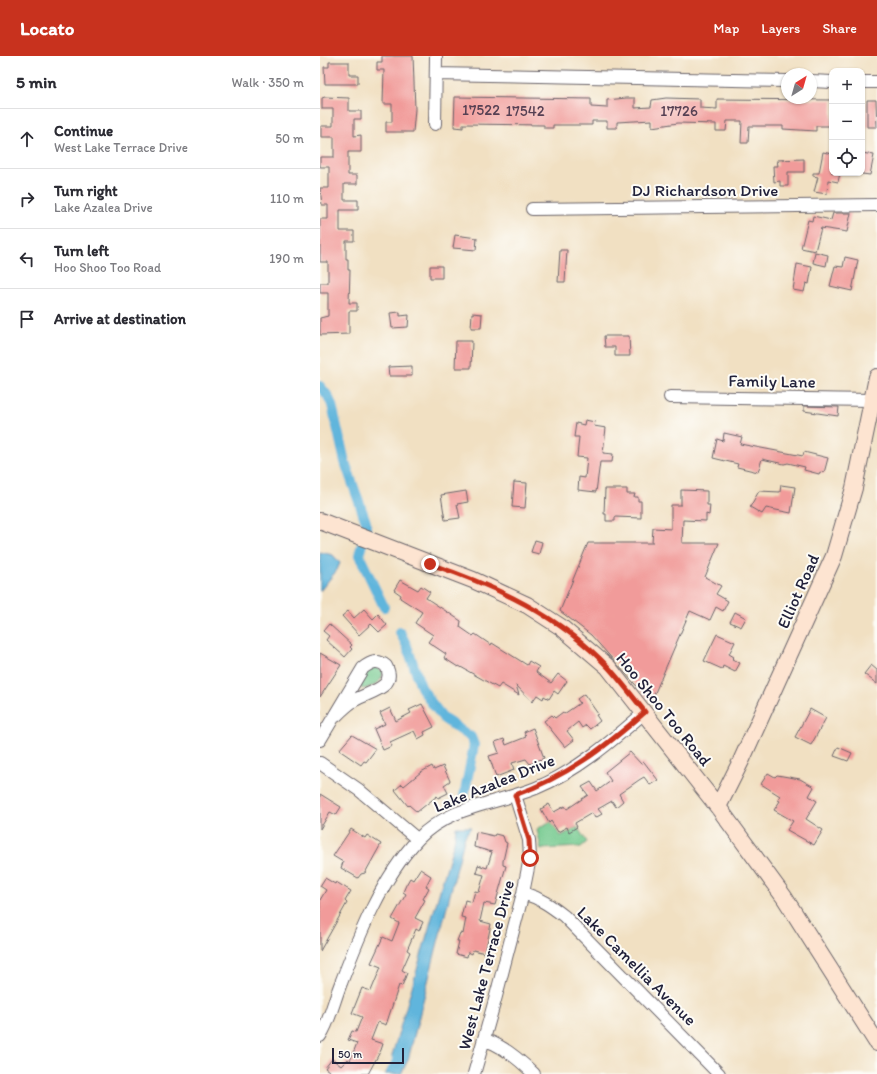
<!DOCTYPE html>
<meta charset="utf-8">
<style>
body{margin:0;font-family:Itim,sans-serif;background:#f2f2f3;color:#2b2b33}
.controls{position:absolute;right:12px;top:12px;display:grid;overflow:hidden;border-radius:8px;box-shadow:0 1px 3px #0004}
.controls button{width:36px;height:36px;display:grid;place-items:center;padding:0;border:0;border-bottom:1px solid #e1e1e2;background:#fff;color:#2b2b33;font:20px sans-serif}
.compass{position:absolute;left:461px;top:12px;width:36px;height:36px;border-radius:50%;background:#fff;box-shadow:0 1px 3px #0004;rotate:37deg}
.scale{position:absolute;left:12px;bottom:10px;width:72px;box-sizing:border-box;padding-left:4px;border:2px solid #22223b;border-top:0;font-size:11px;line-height:14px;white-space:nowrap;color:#22223b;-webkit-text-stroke:3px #fdfcf7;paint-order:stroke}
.stop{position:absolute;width:12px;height:12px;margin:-9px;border:3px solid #c8321e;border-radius:50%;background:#fff}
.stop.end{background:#c8321e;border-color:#fff;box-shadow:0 1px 4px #0008}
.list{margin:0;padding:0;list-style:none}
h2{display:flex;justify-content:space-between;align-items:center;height:52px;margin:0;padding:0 16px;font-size:17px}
h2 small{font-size:13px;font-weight:400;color:#7c7c81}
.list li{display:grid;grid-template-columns:26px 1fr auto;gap:12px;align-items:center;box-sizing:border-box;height:60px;padding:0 16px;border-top:1px solid #e1e1e2}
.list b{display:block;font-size:15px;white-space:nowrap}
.list p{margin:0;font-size:13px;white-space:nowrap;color:#7c7c81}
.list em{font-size:13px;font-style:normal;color:#7c7c81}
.icon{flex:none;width:22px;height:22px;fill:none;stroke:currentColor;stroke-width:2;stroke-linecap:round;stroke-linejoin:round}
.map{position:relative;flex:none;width:557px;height:1018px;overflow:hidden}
header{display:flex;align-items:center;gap:24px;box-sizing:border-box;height:56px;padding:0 20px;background:#c8321e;color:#fff}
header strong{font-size:19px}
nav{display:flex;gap:22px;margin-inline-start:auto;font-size:14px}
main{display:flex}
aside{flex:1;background:#fff}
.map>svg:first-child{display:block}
.green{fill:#73c98e;stroke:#4a7664}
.water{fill:#60b5dc;stroke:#416c8c}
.pier{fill:#f1e0c2}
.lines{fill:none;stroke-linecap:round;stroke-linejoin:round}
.canal{stroke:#60b5dc;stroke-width:10}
.building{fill:#f19b9a}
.street-casing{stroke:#6a646a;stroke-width:14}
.secondary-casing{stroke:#6a646a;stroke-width:18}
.street{stroke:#fff;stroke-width:12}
.secondary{stroke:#fde4d1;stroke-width:16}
.route{stroke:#c8321e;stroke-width:5}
.labels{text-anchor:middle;stroke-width:4;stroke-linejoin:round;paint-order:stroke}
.number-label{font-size:15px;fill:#564053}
.street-label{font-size:17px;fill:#22223b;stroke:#fdfcf7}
</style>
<header>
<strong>Locato</strong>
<nav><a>Map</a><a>Layers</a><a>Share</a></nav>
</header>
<main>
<aside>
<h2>5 min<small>Walk · 350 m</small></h2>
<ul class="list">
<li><svg class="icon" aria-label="ahead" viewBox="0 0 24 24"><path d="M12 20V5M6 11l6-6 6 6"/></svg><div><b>Continue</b><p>West Lake Terrace Drive</p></div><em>50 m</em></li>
<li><svg class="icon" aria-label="right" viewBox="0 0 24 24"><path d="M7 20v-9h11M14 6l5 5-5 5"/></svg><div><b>Turn right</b><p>Lake Azalea Drive</p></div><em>110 m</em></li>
<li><svg class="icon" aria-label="left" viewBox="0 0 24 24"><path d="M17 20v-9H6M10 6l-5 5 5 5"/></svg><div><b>Turn left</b><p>Hoo Shoo Too Road</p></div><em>190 m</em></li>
<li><svg class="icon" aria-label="arrive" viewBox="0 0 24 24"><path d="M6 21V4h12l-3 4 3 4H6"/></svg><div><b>Arrive at destination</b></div></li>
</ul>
</aside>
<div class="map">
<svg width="557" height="1018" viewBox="0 0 557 1018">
<rect width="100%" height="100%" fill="#fdfcf7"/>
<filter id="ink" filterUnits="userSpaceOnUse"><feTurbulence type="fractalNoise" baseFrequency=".025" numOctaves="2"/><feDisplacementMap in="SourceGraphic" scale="8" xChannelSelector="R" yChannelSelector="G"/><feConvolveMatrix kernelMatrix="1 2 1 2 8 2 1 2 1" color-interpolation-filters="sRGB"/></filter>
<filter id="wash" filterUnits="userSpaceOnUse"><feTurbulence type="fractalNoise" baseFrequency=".012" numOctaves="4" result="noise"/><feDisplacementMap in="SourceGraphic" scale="16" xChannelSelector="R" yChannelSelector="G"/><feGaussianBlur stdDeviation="0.9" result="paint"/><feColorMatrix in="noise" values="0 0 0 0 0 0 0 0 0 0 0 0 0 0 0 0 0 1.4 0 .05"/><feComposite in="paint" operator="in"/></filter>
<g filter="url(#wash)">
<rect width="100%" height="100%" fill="#f1e0c2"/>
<path class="green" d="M 53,611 L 59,612 L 63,616 C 62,627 53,631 43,633 L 40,631 C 41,623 47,615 53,611 Z
M 231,765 L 241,780 L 257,771 L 267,786 L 261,791 L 221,793 L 217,773 Z"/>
<path class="water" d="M 0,496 L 13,499 L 20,507 L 17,514 L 0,535 Z
M 136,771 L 151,771 L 145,780 L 88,1004 L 81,1018 L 65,1018 L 70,1006 L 134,786 Z"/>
<path class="pier" d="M 96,911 L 97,911 L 71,1001 L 73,1002 L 65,1018 L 63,1018 L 70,1003 L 70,1000 Z"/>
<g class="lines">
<path class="canal" d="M 0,330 L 8,340 L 12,349 L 25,406 L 46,466 L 46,474 L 39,499 L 64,551
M 80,576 L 87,590 L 101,631 L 111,646 L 124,663 L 151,681 L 154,689 L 144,740"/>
</g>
<g id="blocks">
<path class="building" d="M 62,0 L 93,0 L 95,53 L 93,76 L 66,76 L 66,66 L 72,66 L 72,48 L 63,48 L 64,14 L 57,14 L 57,6 L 62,6 Z
M 9,6 L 29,6 L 29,19 L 38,19 L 38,28 L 5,28 L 4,11 L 9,11 Z
M 5,41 L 29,42 L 29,55 L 41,55 L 41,63 L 34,63 L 34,80 L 41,79 L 41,96 L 28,96 L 28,119 L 37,119 L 37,128 L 24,128 L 24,144 L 38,144 L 38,154 L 20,154 L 20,175 L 34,175 L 34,185 L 26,185 L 26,203 L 28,203 L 28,214 L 30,214 L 29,247 L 37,247 L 37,255 L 29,255 L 29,278 L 0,279 L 0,262 L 8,260 L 8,237 L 0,237 L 0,227 L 8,227 L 8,206 L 0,206 L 0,163 L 8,163 L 8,149 L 2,149 L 0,132 L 9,132 L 9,111 L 0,111 L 0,101 L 14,101 L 14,81 L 1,81 L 1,70 L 13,70 L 13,53 L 2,53 L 2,42 Z
M 135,41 L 271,43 L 271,51 L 287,52 L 287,44 L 306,42 L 315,42 L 315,52 L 331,51 L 332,44 L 346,42 L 380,43 L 380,52 L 397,53 L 397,43 L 512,44 L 512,70 L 496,70 L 496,75 L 463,73 L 463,70 L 429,70 L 428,87 L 421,87 L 422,65 L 407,65 L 406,75 L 396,75 L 396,68 L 358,67 L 332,71 L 332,64 L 297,66 L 297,72 L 287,72 L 287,65 L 272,65 L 272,69 L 233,69 L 233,72 L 224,72 L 224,69 L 143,68 L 143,72 L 134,71 Z
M 547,44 L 556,44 L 557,71 L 547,71 Z
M 503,96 L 512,98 L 512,117 L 520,117 L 518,126 L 508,124 L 507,138 L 494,136 L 498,121 L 493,120 L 493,117 L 499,117 Z
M 542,97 L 554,99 L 550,119 L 542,118 Z
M 484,103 L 484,116 L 468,116 L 468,130 L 460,130 L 460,125 L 454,126 L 453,110 L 458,110 L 457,104 Z
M 513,157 L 531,157 L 527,176 L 501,172 L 495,195 L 481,192 L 488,164 L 492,165 L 493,160 L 511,164 Z
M 135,179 L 157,182 L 156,194 L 133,192 Z
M 240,194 L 247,194 L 245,226 L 238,226 Z
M 495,196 L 508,199 L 506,210 L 493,207 Z
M 525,201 L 538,204 L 532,235 L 510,230 L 515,210 L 523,211 Z
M 477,208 L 492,211 L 489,228 L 486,227 L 484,236 L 473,234 Z
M 110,210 L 122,210 L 122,222 L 110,222 Z
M 80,256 L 80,260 L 89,259 L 88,271 L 72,272 L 70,257 Z
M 152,257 L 162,258 L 161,272 L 151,272 Z
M 284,280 L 309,280 L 310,300 L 295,300 L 295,291 L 285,291 Z
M 136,285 L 152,285 L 151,312 L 135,312 Z
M 92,310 L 92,320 L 69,320 L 68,311 Z
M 484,350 L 519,351 L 518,360 L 484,355 Z
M 265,364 L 275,366 L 274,370 L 286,372 L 283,397 L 293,398 L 292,406 L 280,406 L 276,436 L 258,434 L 259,421 L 265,422 L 267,402 L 257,401 L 259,381 L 254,381 L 256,367 L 264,369 Z
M 404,377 L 422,381 L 420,388 L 483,400 L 484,396 L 508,402 L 504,417 L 500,416 L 499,418 L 484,414 L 485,411 L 468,407 L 464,408 L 442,403 L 438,416 L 417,411 L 418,408 L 393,402 L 397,383 L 403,385 Z
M 194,426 L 207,427 L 205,452 L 192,451 Z
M 461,429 L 475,431 L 471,457 L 446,452 L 442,458 L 430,451 L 439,435 L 460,436 Z
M 285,433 L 307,433 L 307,438 L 315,438 L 314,441 L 318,441 L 318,445 L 321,445 L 321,462 L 295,461 L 295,465 L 286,465 L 286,458 L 284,458 Z
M 361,434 L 387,435 L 387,449 L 390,449 L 389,459 L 386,458 L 386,465 L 363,464 L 362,487 L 399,487 L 385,521 L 401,530 L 396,538 L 408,545 L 403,555 L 396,551 L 390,564 L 370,555 L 331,646 L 271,579 L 240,555 L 268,487 L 332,487 L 333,472 L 351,473 L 351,449 L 361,449 Z
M 146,435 L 148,446 L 137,448 L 140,462 L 125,464 L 121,439 Z
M 215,484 L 222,486 L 219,498 L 211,496 Z
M 80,524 L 98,534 L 101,530 L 110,536 L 106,542 L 141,565 L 140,571 L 153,580 L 155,578 L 171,589 L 172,587 L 207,609 L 209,605 L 219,611 L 216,616 L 231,627 L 238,618 L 247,625 L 238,638 L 234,635 L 229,643 L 224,640 L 223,643 L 217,639 L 212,646 L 196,629 L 199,639 L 181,628 L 178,632 L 139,610 L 138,611 L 124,602 L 126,598 L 108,586 L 113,579 L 95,567 L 102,556 L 80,542 L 81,539 L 74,534 Z
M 44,553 L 53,563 L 58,558 L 67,569 L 59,576 L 51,568 L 39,579 L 22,560 L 28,555 L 34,562 Z
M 415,556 L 426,562 L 421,571 L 410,566 Z
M 9,568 L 32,589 L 30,591 L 32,593 L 25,601 L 6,584 L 9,580 L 3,575 Z
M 397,578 L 415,586 L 409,598 L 414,601 L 412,603 L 420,607 L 415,616 L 403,610 L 402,613 L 384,605 Z
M 0,597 L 21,609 L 0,641 Z
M 551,609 L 557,614 L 557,628 L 544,618 Z
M 264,638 L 278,658 L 276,659 L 280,665 L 270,673 L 266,669 L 262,672 L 258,666 L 247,675 L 254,684 L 245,691 L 224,665 L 232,659 L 235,662 L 243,656 L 244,658 L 260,647 L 257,643 Z
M 102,648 L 114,671 L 104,676 L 105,679 L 98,683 L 94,675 L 70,686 L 72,690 L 63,694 L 54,673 L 65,668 L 60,657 L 70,652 L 76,665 L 91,657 L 89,654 Z
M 490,653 L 506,662 L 491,689 L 475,681 Z
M 213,672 L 224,702 L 210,708 L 206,703 L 192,707 L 194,714 L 176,721 L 169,700 L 179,697 L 175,686 L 184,683 L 186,689 L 206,681 L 204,676 Z
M 32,679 L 56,693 L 46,706 L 44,705 L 41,709 L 19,694 Z
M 518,691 L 532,697 L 528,705 L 514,700 Z
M 310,696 L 321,708 L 324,706 L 338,724 L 330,729 L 324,721 L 319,724 L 299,738 L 303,745 L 296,751 L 292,745 L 278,753 L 282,758 L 275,762 L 272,757 L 255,767 L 257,771 L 249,776 L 247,771 L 238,776 L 231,765 L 229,767 L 221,753 L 229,748 L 234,756 L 245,750 L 247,753 L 268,739 L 262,731 L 271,726 L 277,735 L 291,725 L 285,716 Z
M 112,710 L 114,714 L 123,710 L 130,725 L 124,729 L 128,737 L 118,742 L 117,740 L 97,756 L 89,749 L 88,750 L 75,734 L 82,728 L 84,730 L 101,716 Z
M 448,717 L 455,721 L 457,719 L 480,723 L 494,731 L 489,740 L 497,745 L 486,763 L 503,774 L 494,789 L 467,774 L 473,765 L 454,754 L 460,745 L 458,744 L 460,740 L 441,728 Z
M 0,738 L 21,751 L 16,759 L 10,756 L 0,773 Z
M 31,773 L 45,782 L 47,779 L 61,788 L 45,817 L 41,818 L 38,822 L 21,812 L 23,806 L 13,800 Z
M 156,776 L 174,780 L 175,778 L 183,780 L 185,786 L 187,787 L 183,805 L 183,809 L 186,810 L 175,849 L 164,847 L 160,865 L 171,868 L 165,897 L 153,894 L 152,898 L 148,896 L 147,901 L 136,898 L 139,885 L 137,885 L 140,877 L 143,878 L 146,862 L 141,861 L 145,844 L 152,846 L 155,835 L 159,836 L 164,819 L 156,817 L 158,809 L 167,812 L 172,796 L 154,791 Z
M 100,813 L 111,820 L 106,830 L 109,832 L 103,843 L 105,844 L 95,862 L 103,866 L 99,875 L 96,873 L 87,894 L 90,896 L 82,914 L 87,917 L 82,930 L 79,929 L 66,969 L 58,966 L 51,984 L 63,988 L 61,994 L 48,1018 L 13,1018 L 5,1012 L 12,1003 L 21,1010 L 28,1003 L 30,1005 L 37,987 L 28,984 L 32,975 L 36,976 L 42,961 L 32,957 L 42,932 L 51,935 L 61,911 L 51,907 L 63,881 L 72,885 L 79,867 L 72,863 L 86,838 L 83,836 L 86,829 L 90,822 L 93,824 Z
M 5,822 L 15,828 L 16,826 L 31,835 L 25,845 L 27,847 L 0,895 L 0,844 L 6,834 L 0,830 Z"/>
</g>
</g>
<g filter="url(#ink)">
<use href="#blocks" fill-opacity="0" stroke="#6a646a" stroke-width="1"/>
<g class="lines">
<g class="street-casing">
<path id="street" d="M 116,18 L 467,25
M 491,25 L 512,26
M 542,26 L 557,26
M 115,68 L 116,0
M 212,153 L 557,149
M 350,341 L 552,344
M 0,684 L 43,612 C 51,606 58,603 66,610 C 78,632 48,636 35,644 C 28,648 22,654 16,660
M 0,707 L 39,734 L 97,783
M 203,837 C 220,842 231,850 244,860 L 399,1018
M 0,980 C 10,965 14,944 21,927 C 40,877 61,823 98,783 C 129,750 176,748 216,732 C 257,715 292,685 325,656
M 165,984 C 184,990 200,1004 214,1018
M 154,1018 L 175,944 L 203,837 L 210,802 L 209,784 L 195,739"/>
</g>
<g class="secondary-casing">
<path id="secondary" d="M 0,465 L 153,524 L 207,549 L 241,571 L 288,611 L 398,751 L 464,841 L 557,987
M 398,751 L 422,703 L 514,500 L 534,432 L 557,321"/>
</g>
<use href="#street" class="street"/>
<use href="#secondary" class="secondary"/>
</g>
</g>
<g class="lines" filter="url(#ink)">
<path class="route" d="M 110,508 C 176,530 240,560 288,611 C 301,625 313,641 325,656 C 284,692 246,721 195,739 L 209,784 L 210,802"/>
</g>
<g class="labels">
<g class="number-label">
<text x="161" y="59">17522</text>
<text x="205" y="60">17542</text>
<text x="359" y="60">17726</text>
</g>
<g class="street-label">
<text x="385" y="140">DJ Richardson Drive</text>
<text transform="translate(452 325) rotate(1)" y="6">Family Lane</text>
<text transform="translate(478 535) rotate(-66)" y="6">Elliot Road</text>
<text transform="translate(344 653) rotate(51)" y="6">Hoo Shoo Too Road</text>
<text transform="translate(174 727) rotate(-22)" y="6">Lake Azalea Drive</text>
<text transform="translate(166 909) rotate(-75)" y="6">West Lake Terrace Drive</text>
<text transform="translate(317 910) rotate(45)" y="6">Lake Camellia Avenue</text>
</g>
</g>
</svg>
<div class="controls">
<button>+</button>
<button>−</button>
<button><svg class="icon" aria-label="locate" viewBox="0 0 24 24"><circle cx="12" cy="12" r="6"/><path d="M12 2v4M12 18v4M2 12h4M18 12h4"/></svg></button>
</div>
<svg class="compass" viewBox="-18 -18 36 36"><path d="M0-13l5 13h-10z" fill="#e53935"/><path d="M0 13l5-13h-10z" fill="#7c7c81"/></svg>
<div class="scale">50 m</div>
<div class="stop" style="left:210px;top:802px"></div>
<div class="stop end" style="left:110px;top:508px"></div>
</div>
</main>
